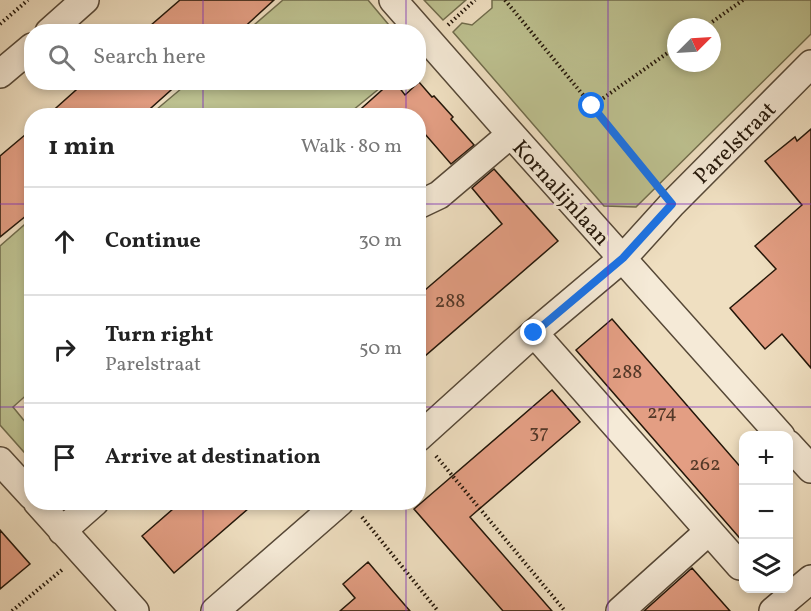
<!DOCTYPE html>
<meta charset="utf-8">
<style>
body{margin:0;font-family:Vollkorn,serif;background:#f6f6f6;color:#222}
.controls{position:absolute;right:18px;bottom:18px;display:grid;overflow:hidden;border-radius:12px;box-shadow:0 3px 9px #0003}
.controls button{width:54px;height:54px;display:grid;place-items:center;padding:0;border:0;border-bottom:2px solid #e0e0e0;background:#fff;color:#222;font:30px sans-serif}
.compass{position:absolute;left:667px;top:18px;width:54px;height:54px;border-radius:50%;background:#fff;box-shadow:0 3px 9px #0003;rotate:66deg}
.stop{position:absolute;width:18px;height:18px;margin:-14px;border:4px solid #1a73e8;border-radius:50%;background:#fff}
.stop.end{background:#1a73e8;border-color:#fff;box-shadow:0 2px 6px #0008}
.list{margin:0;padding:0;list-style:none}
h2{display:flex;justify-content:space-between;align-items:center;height:78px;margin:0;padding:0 24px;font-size:26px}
h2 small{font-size:20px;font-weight:400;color:#767676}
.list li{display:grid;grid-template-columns:39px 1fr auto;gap:18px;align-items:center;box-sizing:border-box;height:108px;padding:0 24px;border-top:2px solid #e0e0e0}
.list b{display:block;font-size:22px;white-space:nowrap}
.list p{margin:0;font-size:20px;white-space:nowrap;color:#767676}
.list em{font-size:20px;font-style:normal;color:#767676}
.icon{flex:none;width:33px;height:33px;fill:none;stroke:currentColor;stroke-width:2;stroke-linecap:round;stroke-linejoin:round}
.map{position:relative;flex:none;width:811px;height:611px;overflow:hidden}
.search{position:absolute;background:#fff;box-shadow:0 3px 9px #0003;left:24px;top:24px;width:402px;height:66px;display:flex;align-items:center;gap:15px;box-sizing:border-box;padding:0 21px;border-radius:24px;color:#767676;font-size:22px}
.panel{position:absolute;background:#fff;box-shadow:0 3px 9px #0003;left:24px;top:108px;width:402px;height:402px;border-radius:24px}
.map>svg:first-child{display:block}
.green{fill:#bdc190;stroke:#706c4c;stroke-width:1.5;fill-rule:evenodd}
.building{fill:#e39e83;stroke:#231609;stroke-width:1.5}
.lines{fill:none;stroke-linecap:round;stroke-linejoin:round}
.minor-casing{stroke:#564837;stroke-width:30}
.path{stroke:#231609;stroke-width:4;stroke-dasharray:1.5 3;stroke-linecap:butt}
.minor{stroke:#f5ead7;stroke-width:27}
.route{stroke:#1a73e8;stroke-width:8}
.grid{fill:none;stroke:#7b2cbf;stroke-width:1.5;stroke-opacity:0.55}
.labels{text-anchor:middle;stroke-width:6;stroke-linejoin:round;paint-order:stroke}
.number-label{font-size:20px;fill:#533828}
.street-label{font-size:22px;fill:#231609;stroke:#f5ead7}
</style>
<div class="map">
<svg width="811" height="611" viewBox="0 0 811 611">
<rect width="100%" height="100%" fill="#efdfc1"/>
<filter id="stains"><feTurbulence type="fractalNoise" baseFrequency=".00333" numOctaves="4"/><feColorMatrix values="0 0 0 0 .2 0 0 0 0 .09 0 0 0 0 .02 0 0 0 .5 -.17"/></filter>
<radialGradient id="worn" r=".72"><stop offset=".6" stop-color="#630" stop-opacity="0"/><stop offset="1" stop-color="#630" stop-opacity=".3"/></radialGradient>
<path class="green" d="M 283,0 L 368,0 L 394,31 L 247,31 Z
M 424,0 L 466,0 L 443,20 Z
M 492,0 L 811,0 L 811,34 L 636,207 L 604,206 L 453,32 L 462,23 L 472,25 L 492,8 ZM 676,27 L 712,27 L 712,63 L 676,63 Z
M 188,83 L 188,82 L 386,83 L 347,115 L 150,115 Z
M 31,219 L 31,391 L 13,407 L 31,429 L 31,460 L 0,425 L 0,246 Z"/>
<path class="building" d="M 180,0 L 274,0 L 239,32 L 143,32 Z
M 85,82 L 180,82 L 142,116 L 47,116 Z
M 391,82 L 395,82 L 405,95 L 419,82 L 432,97 L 434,96 L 453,117 L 451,119 L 474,145 L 451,164 L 418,126 L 418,116 L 353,116 Z
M 32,129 L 32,211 L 0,237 L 0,156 Z
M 811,129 L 811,368 L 782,334 L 765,349 L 730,308 L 776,269 L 755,246 L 802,205 L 765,161 L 795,137 L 797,141 Z
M 494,169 L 558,241 L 418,362 L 418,296 L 502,224 L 472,188 Z
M 612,319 L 744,471 L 744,543 L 576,350 Z
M 552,390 L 580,422 L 470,517 L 552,611 L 503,611 L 414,509 Z
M 181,502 L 256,502 L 174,573 L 142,536 Z
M 0,530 L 30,564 L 0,589 Z
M 368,562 L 391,589 L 410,611 L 340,611 L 355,598 L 343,584 Z
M 692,568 L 730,611 L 644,611 L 673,585 Z"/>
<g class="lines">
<g class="minor-casing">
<path id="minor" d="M 393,0 L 511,134 L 781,436
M 49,32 L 85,0
M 0,74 L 32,47
M 418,205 L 439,195 L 511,134
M 534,333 L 740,566
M 418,438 L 534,333 L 623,258 L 672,204 L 811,64
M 788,444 L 811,469
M 0,461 L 32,496
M 37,502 L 135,611
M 62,531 L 95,502
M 215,611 L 340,502
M 620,611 L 709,531
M 773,611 L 811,579"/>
</g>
<path class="path" d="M 505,0 L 657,185
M 0,24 L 28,0
M 448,25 L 475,0
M 705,27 L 743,0
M 592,106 L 676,47
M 436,456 L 565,611
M 362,517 L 438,611
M 12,611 L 63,569"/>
<use href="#minor" class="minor"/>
</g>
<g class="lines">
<path class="route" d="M 534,333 L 623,258 L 672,204 L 592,106"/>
</g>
<path class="grid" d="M 203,0 L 203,32M 406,0 L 406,32M 608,0 L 608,611M 203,82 L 203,116M 406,82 L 406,116M 0,204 L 32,204M 418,204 L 811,204M 0,407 L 32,407M 418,407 L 811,407M 203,502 L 203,611M 406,502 L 406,611"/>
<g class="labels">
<g class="number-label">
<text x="450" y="307">288</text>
<text x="627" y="378">288</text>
<text x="662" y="418">274</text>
<text x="539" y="438">37</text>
<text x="705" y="470">262</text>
</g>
<g class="street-label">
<text transform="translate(734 142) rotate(-45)" y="8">Parelstraat</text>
<text transform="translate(562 192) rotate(48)" y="8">Kornalijnlaan</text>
</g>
</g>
<rect width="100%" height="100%" filter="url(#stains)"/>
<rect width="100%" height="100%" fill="url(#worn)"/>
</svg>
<div class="controls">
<button>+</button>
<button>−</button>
<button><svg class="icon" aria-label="layers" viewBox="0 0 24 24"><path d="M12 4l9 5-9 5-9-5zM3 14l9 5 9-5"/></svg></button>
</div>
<svg class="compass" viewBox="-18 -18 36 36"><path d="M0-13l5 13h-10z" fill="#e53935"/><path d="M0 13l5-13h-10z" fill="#767676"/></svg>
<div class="stop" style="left:592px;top:106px"></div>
<div class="stop end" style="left:534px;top:333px"></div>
<div class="search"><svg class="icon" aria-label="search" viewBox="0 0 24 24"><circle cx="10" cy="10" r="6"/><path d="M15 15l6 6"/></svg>Search here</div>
<section class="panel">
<h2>1 min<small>Walk · 80 m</small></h2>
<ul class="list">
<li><svg class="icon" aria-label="ahead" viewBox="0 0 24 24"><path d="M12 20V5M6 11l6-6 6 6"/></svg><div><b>Continue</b></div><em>30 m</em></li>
<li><svg class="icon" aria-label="right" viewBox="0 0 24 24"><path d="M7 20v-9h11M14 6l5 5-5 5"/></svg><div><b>Turn right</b><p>Parelstraat</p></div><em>50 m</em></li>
<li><svg class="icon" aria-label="arrive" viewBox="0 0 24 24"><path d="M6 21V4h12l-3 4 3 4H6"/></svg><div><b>Arrive at destination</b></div></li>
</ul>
</section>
</div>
